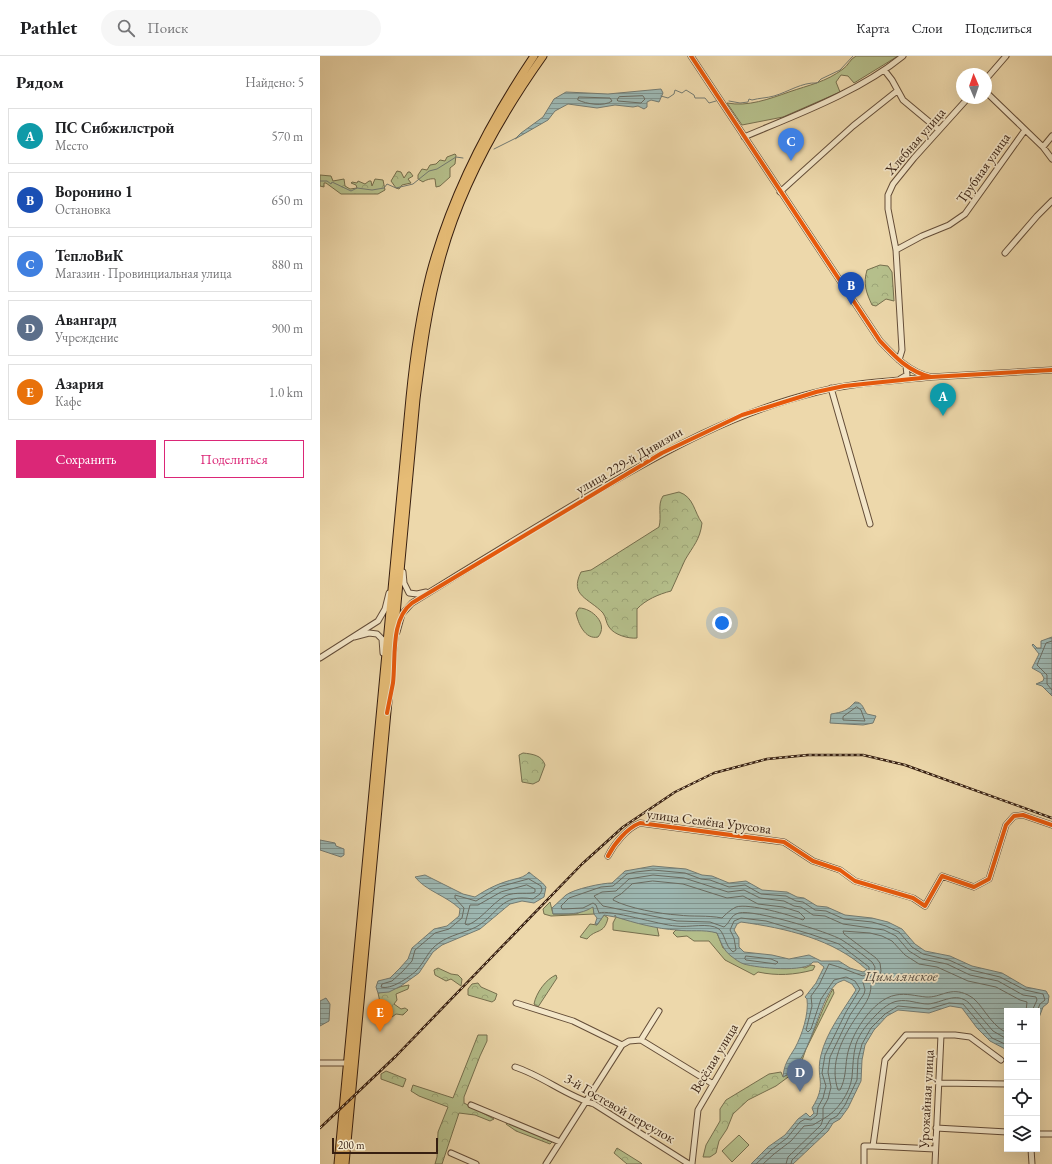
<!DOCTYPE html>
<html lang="ru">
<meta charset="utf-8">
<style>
body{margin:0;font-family:"EB Garamond",serif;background:#f6f6f6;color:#202124}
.controls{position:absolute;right:12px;bottom:12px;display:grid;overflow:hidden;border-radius:0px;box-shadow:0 4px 16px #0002}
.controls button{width:36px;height:36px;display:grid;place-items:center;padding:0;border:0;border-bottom:1px solid #e0e0e0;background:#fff;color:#202124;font:20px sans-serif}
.compass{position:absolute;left:636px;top:12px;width:36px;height:36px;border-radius:50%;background:#fff;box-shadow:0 4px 16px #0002;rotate:358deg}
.scale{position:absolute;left:12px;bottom:10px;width:106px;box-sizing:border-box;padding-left:4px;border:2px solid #371f11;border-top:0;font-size:11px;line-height:14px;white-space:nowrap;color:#371f11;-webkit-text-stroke:3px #f3e6c8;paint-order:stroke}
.you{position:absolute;left:402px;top:567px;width:14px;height:14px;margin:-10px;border:3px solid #fff;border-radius:50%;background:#1a73e8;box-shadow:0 0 0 6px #1a73e833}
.badge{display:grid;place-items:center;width:26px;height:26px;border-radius:50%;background:#db2777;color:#fff;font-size:13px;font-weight:700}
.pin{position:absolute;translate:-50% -33px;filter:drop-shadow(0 1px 2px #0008)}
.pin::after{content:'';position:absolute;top:21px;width:14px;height:12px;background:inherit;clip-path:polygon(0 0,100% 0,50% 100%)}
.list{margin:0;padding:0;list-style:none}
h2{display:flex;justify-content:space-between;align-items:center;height:52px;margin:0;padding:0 16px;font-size:17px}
h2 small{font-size:13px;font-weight:400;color:#757577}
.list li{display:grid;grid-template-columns:26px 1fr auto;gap:12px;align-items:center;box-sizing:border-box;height:56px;margin:0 8px 8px;padding:0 8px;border:1px solid #e0e0e0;border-radius:0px}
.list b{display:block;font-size:15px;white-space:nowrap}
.list p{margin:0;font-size:13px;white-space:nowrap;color:#757577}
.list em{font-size:13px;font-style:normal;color:#757577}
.actions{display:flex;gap:8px;padding:12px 16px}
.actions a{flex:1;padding:9px 0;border:1px solid #db2777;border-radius:0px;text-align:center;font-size:14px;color:#db2777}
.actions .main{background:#db2777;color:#fff}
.icon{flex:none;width:22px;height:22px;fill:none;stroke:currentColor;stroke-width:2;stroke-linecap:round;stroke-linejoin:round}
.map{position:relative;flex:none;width:732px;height:1108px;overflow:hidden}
header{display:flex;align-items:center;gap:24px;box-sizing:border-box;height:56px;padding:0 20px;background:#fff;border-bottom:1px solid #e0e0e0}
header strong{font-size:19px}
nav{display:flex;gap:22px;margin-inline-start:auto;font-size:14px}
.search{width:280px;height:36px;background:#f6f6f6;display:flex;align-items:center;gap:10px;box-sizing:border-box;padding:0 14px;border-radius:22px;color:#757577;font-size:15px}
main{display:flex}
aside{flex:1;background:#fff}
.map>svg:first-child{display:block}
.grass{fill:#b5bf8b;stroke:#766f4e}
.forest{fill:url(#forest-crowns);stroke:#766f4e}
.water{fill:url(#water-rules);stroke:#747b72;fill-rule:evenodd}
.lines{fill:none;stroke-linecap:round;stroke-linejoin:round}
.shore{stroke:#6a6c62;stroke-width:1}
.stream{stroke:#747b72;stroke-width:1}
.minor-casing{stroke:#644d38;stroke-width:7}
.highway-casing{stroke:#371f11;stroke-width:9}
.minor{stroke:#f3e6c8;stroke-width:5}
.highway{stroke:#e6bc76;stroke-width:7}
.rail-casing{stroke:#371f11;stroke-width:2.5}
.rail{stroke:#f3e6c8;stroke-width:1;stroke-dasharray:3;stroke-linecap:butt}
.cycleway-casing{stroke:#f3e6c8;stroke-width:6}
.cycleway{stroke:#e8590c;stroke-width:4}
.labels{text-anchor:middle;stroke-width:3.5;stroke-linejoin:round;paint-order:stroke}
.street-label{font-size:14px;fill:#371f11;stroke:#f3e6c8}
.water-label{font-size:15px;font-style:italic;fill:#564d42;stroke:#f3e6c8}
</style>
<header>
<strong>Pathlet</strong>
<div class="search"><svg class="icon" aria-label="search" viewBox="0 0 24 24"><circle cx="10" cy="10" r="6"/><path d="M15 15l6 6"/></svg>Поиск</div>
<nav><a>Карта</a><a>Слои</a><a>Поделиться</a></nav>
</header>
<main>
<aside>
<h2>Рядом<small>Найдено: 5</small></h2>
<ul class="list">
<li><span class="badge" style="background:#0f9aa8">A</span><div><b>ПС Сибжилстрой</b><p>Место</p></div><em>570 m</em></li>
<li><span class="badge" style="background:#1a4fb4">B</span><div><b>Воронино 1</b><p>Остановка</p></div><em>650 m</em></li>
<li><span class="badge" style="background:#3f7fe0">C</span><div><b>ТеплоВиК</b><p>Магазин · Провинциальная улица</p></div><em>880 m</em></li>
<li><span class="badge" style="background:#5c6f8a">D</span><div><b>Авангард</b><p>Учреждение</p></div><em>900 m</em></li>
<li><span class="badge" style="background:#e8710a">E</span><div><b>Азария</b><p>Кафе</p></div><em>1.0 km</em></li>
</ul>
<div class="actions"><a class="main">Сохранить</a><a>Поделиться</a></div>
</aside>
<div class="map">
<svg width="732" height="1108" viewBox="0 0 732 1108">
<defs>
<pattern id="forest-crowns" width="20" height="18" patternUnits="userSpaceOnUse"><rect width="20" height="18" fill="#b5bf8b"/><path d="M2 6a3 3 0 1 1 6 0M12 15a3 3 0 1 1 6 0" fill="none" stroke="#9ca477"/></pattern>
<pattern id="water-rules" width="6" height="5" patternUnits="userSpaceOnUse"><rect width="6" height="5" fill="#9db8b3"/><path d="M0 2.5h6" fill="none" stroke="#819590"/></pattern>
</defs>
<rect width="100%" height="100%" fill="#edd8ab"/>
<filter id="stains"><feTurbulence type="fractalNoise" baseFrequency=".005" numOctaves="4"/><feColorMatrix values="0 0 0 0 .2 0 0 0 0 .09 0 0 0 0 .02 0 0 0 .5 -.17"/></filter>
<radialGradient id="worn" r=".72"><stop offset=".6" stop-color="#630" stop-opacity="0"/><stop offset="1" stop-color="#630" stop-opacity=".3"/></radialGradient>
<path class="grass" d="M 536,0 L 578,0 L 534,27 L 528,20 L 521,19 L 516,26 L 520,36 L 463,61 L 422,69 L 407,47 C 428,51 449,43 469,36 C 489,29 506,26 523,13 C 528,10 530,3 536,0 Z
M 135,98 L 136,99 L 135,108 L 130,112 L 130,121 L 120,130 L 116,131 L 115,123 C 112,122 105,124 103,126 L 98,123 L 98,119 L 102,113 L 107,114 L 110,109 L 116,108 L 120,104 L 125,105 L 127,101 Z
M 259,552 C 272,552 289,568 278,581 C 265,584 258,567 256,557 Z
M 230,846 L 233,858 L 256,858 L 273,850 L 274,858 L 231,860 L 224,858 L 223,853 Z
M 284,859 L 288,862 C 284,879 276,872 267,883 L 260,881 L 270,868 L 277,869 Z
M 296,861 L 337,871 L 339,880 L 293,874 L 293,867 Z
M 356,874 L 389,874 L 397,877 L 403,892 L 485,912 L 491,909 L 495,910 L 493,914 C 474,919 457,920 438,916 L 434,919 L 405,904 L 389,885 L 374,885 L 367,880 L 357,881 L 353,877 Z
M 419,1079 L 429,1089 L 412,1106 L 402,1095 Z"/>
<path class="forest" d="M 77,115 L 81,116 L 84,122 L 88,116 L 90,116 L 93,120 L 88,123 L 91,127 L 82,129 L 79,133 L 76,132 L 71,125 Z
M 0,119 L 11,120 L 13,125 L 24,123 L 25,130 L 30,133 L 37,132 L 36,129 L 31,127 L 32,126 L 37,127 L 38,125 L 45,128 L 49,125 L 51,125 L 52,130 L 55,123 L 63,124 L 65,134 L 58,138 L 21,138 L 6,127 L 4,127 L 4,131 L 0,130 Z
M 560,209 L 568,210 L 572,216 L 574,245 L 566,243 L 556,250 L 552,249 C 546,236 543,228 547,214 Z
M 359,436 C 374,441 374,456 382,467 C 380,484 373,490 365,504 C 360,514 356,525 351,535 C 339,538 325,544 317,553 L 317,582 C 309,583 294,579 289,571 C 286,567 286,561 283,557 C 269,542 249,540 261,516 L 271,514 L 339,471 C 342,460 337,449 343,440 Z
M 203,697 C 212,698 222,699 225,709 L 219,725 L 213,728 L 202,726 L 199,699 Z
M 118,912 L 131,918 L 138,919 L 142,923 L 141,930 L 131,923 L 126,925 L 115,919 L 114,914 Z
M 236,919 L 237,922 L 218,951 L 214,948 C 216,937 226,923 236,919 Z
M 158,927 L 161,931 L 177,938 L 175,944 L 172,946 L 148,939 L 148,933 L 152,928 Z
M 89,929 L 88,933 L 76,938 L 77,944 L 74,948 L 81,953 L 85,952 L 88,954 L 83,959 L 76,958 L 72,961 L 62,955 L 58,937 C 69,936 78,930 89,929 Z
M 513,933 L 514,937 L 486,993 L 479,1013 L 456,1030 L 428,1044 L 413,1058 L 407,1073 L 399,1085 L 396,1097 L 390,1101 L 383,1101 L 386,1089 L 400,1065 L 400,1053 L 406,1044 L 449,1018 L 461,1016 L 463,1021 C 484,1013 500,953 513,933 Z
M 158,979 L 167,979 L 167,985 L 160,1000 L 144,1041 L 144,1047 L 174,1063 L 170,1065 L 155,1059 L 139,1057 L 122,1108 L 115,1108 L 117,1101 L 118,1076 L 128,1051 L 99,1040 L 91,1035 L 93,1029 L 133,1042 Z
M 66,1015 L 86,1023 L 83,1031 L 61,1023 L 61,1018 Z
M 188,1065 C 201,1075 218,1078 232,1086 L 230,1088 L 196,1075 L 186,1068 Z
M 297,1092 L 321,1107 L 322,1108 L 307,1108 L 294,1097 Z"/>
<path class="water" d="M 341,33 L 343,37 L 339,46 L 331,44 L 327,46 L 327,51 L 324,53 L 318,50 L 313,51 L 295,49 L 277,52 L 248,48 L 235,55 L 228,64 L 195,83 L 201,77 L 223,61 L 234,43 L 246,36 L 288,38 Z
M 732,581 L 732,640 L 722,630 L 716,628 L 723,625 L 724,622 L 721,617 L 712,612 L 719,598 L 712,589 L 713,588 L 717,592 L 721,592 L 721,585 Z
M 535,646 C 543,646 543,653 547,658 L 556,660 L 553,667 L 543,669 L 510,667 L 511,658 C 523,656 527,655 535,646 Z
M 0,784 L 15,787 L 16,790 L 24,793 L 24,799 L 21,801 L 0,794 Z
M 333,810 L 366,813 L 382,819 L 392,820 L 409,827 L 426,825 L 442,834 L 467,836 L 477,841 L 484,842 L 497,850 L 507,851 L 525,859 L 552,862 L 568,866 L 582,873 L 595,888 L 605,895 L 630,900 L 652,910 L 682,917 L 706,931 L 726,935 L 729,940 L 728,947 L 723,951 L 717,967 L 717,955 L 687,955 L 687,994 L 670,985 L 657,972 L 642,952 L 630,950 L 609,957 L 578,954 L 567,960 L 554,974 L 545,989 L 542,1004 L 541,1025 L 528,1052 L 520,1063 L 513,1067 L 508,1075 L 473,1108 L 431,1108 L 448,1091 L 465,1079 L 478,1063 L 486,1057 L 490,1061 L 494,1057 L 492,1052 C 508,1027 495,1023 501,999 C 506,977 524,953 536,934 L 532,928 L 524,924 C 522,925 518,926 516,928 C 497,946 490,1010 463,1021 C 464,1009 468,1003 475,992 C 482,979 489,958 487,943 L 485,941 L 496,927 L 504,911 L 498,906 L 493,906 C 486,917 437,912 424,908 C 420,907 415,903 411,900 C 403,894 401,886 397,877 C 383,873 370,876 357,874 C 337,873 315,867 296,861 L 295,859 L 295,861 L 284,859 L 277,869 L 275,868 L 277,862 L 274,858 L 273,851 C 260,859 248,858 233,858 L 232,852 C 237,848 241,843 246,839 C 254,833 282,827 292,827 L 305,815 ZM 421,866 C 465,872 514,883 547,914 L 543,916 L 530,912 L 519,905 L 501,905 L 489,899 L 469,903 L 452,899 L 424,896 L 419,891 L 419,882 L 414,874 L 417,868 Z
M 209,816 C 214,821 222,825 226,831 L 224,841 L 214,847 L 202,845 L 190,848 L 160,873 L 122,889 L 113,896 L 99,917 L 81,930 L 69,936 L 58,937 L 56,931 L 58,925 L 70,922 L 80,912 L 88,903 L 92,892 L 114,873 L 127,870 L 139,860 L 140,853 C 127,840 106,835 95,821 L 105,819 L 143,838 L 155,841 C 169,832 179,827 195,823 C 200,822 206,820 209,816 Z
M 6,942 L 10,948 L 9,965 L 0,970 L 0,945 Z"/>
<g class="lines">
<path class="shore" d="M 323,40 L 325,43 L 321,47 L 298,45 L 297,44 L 299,41 Z
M 259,41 L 290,42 L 292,45 C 284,51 266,48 258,44 Z
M 732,585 L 726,587 L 717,609 L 727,619 L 727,628 L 732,634
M 537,651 L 541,654 L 545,665 L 523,664 L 523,661 Z
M 209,823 L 221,830 L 222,834 L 220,838 L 213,843 C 180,837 179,858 156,871 C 144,877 130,879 119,887 C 108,894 105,906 96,915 C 88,922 71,934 61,931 L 62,928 L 72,925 L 83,915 L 92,905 L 95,894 L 115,877 L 129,873 L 142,862 L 144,852 L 135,842 L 135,839 L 156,845 L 179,831 Z
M 333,825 L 363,828 L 407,842 L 423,840 L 438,848 L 463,851 L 479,856 L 485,862 L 483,864 C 470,859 429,847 416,851 C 410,854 406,858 402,862 C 387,859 373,861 358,859 C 340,858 308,852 293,844 L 294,842 L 301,838 L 312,828 Z
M 207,829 L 215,833 L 215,836 C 211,839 195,835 185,840 C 171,848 162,863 148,869 L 145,868 L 150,849 L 158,849 L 181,836 Z
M 426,900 L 451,903 L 458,906 L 456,908 L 426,904 L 425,903 Z
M 687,977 C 668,968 662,945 648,939 C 630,930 621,942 606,941 C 596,940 586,937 576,939 C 552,943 530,980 527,1001 C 525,1013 526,1022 520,1034 L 518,1034 C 509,1008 522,982 537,960 C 544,949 551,942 551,929 L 558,924 L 561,915 L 560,907 L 556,902 L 524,878 L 523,875 L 550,877 L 562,880 L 572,885 L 585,899 L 599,908 L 617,911 L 648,925 L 676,931 L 700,944 L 707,946 L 706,955
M 687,983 L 673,975 L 649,947 C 636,935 622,947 608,948 C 598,948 588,943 578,945 C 570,946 562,953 557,958 C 549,966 540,976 536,988 C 533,999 533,1010 532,1021 C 530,1037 517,1056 503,1063 L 503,1052 L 508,1043 L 511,1031 L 508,1016 L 510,1001 L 530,959 L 544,938 L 545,934 L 543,926 L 554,918 L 555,911 L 552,906 C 543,899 533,891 522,884 C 509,876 434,853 419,857 C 410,859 410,867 404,871 L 390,866 L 357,865 L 283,850 L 274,840 L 282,836 L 296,835 L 309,823 L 333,819 L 364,822 L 408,836 L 424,834 L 440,842 L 464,845 L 474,850 L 481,851 L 493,859 L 505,860 L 523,868 L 564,874 L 576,880 L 589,895 L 602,903 L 627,908 L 650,919 L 678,925 L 703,939 L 716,941 L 717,944 L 712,955
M 436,1108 L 451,1094 L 467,1082 L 480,1066 L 485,1063 L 491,1064 L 497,1059 L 498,1051 L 503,1042 L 506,1030 L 502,1017 L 505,999 L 526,956 L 540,933 L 535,925 L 526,921 L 514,924 L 501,943 L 491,973 L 488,976 L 486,974 L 492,950 L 491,940 L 499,929 L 509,908 C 521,911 531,916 543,920 L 549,917 L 549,911 L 519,888 L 490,878 L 446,865 L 421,862 L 414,865 L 410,874 L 414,882 L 416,894 L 413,896 C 405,890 405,878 399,873 C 389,866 368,872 356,870 C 340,869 289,853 279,857 L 276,849 L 273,847 L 263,852 L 242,853 L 241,850 L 249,842 L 281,831 L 293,830 L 307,818 L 316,816 L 333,814 L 365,817 L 381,823 L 390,824 L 409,831 L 425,829 L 441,838 L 466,840 L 476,845 L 483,846 L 495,854 L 506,855 L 524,863 L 552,866 L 566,870 L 579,876 L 592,891 L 603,898 L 629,904 L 651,914 L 680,921 L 705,934 L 723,938 L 725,944 L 720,948 L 717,955
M 443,1108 L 454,1098 L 471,1085 L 484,1070 L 493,1069 L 503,1063 L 501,1069 L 468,1101 L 466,1108
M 471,1108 L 472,1104 L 505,1072 L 510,1064 L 517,1060 L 525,1049 L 537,1024 L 538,1003 L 542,988 L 551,972 L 565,958 L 578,950 L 609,953 L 629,947 L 643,948 L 672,982 L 687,989"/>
<path class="stream" d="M 341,40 L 348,42 L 354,38 L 355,34 L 362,37 L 366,34 L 374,39 L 375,42 L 385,42 L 389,47 L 396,45
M 409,45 L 420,47 L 428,46 L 429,43 L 432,44 C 439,42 447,42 454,40 C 468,36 482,26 497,27 L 501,23 L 520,14 L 533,0
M 174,93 L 196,82
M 0,125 L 7,125 L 11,128 L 12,126 L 31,135 L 37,132 L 52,134 L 64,132 L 67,128 L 76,132 L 93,128 L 109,115 L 117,113 L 136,101 L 143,102"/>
<g class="minor-casing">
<path id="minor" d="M 371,0 L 560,285 C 575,301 589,316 611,321 L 732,314
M 565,15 L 572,24 L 583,44 L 619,74
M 666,23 L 686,0
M 666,36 L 723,91 L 732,103
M 424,81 C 476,59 539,36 583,0
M 723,91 L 732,80
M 460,136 L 533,70 L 577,35
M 576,194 L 602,180 L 629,169 L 645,158 L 705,74
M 685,197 L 717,160 L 732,145
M 579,304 L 582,294 L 576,194 L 568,153 L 568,139 L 573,128 L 594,102 L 648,42
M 580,323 L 587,319 L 586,310
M 511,332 L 550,468
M 83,516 L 84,527 L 89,537 L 97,538 L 106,536
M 77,576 L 82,558 L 92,547 C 153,509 214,472 275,436 C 347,394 415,356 497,336 C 534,326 573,325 611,321
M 34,581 L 49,577 L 57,578 L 62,583 L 63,597
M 0,602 L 58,565 L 65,553 L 69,537
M 288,800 C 294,788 307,772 320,767 L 464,786 L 493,805 L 520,814 L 535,825 L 593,842 L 605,850 L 622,820 L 654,831 L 669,823 L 686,769 L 694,760 L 703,759 L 732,769
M 196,947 L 253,965 L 302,989
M 321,984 L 393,1028
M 0,1007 L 27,1007
M 195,1011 C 223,1020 246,1040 274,1048 L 369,1108
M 620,1027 L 687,1028
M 151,1049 L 240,1086
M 616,1072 L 687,1076
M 717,1078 L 732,1078
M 553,1090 L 615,1093
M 711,1093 L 712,1108
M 131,1097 L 156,1108
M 226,1108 L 302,989 L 309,985 L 321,984 L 339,955
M 372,1108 L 378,1054 L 430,965 L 480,937
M 544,1108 L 544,1090 L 553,1090 L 565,1004 L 586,979 L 635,979 L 650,981 L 681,1004
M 615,1108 L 621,979"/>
</g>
<g class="highway-casing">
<path id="highway" d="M 18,1108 L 90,342 C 94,301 100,259 110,219 C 131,140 168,68 214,0
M 25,1108 L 96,343 C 102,296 108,249 121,203 C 141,129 179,62 223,0"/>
</g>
<use href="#minor" class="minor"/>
<use href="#highway" class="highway"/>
<g class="rail-casing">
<path id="rail" d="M 0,1072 L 76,1000 L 262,808 L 303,771 L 355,736 L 394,717 L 447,703 L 488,699 L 543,699 L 585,709 L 732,762"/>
</g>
<use href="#rail" class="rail"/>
<g class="cycleway-casing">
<path id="cycleway" d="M 371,0 L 560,285 C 575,301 589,316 611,321 L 732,314
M 67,657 C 69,647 71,637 73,627 C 76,602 70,564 92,547 L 342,397 L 422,359 L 496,336 L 524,330 L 611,321
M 288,800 C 294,788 307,772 320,767 L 464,786 L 493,805 L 520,814 L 535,825 L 593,842 L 605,850 L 622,820 L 654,831 L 669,823 L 686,769 L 694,760 L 703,759 L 732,769"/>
</g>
<use href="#cycleway" class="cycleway"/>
</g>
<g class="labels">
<g class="street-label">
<text transform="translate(595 85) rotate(-49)" y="5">Хлебная улица</text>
<text transform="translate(663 112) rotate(-55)" y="5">Трубная улица</text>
<text transform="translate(309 404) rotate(-30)" y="5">улица 229-й Дивизии</text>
<text transform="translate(389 765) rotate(7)" y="5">улица Семёна Урусова</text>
<text transform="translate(394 1002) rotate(-59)" y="5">Весёлая улица</text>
<text transform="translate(606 1043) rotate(-87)" y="5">Урожайная улица</text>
<text transform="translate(300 1052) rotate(30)" y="5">3-й Гостевой переулок</text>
</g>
<g class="water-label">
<text x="581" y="925">Цимлянское</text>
</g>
</g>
<rect width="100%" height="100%" filter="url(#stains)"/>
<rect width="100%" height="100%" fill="url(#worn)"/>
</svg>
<div class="controls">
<button>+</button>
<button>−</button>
<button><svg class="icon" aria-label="locate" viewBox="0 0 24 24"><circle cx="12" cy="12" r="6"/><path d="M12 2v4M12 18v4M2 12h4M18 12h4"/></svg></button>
<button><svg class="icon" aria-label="layers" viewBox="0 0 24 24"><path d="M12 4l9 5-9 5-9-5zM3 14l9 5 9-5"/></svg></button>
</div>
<svg class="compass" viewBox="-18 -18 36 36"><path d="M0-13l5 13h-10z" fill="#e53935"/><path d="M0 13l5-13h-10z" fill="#757577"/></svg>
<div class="scale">200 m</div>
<div class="you"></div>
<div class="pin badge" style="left:623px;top:360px;background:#0f9aa8">A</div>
<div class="pin badge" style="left:531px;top:249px;background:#1a4fb4">B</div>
<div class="pin badge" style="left:471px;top:105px;background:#3f7fe0">C</div>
<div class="pin badge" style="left:480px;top:1036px;background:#5c6f8a">D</div>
<div class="pin badge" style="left:60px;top:976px;background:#e8710a">E</div>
</div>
</main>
